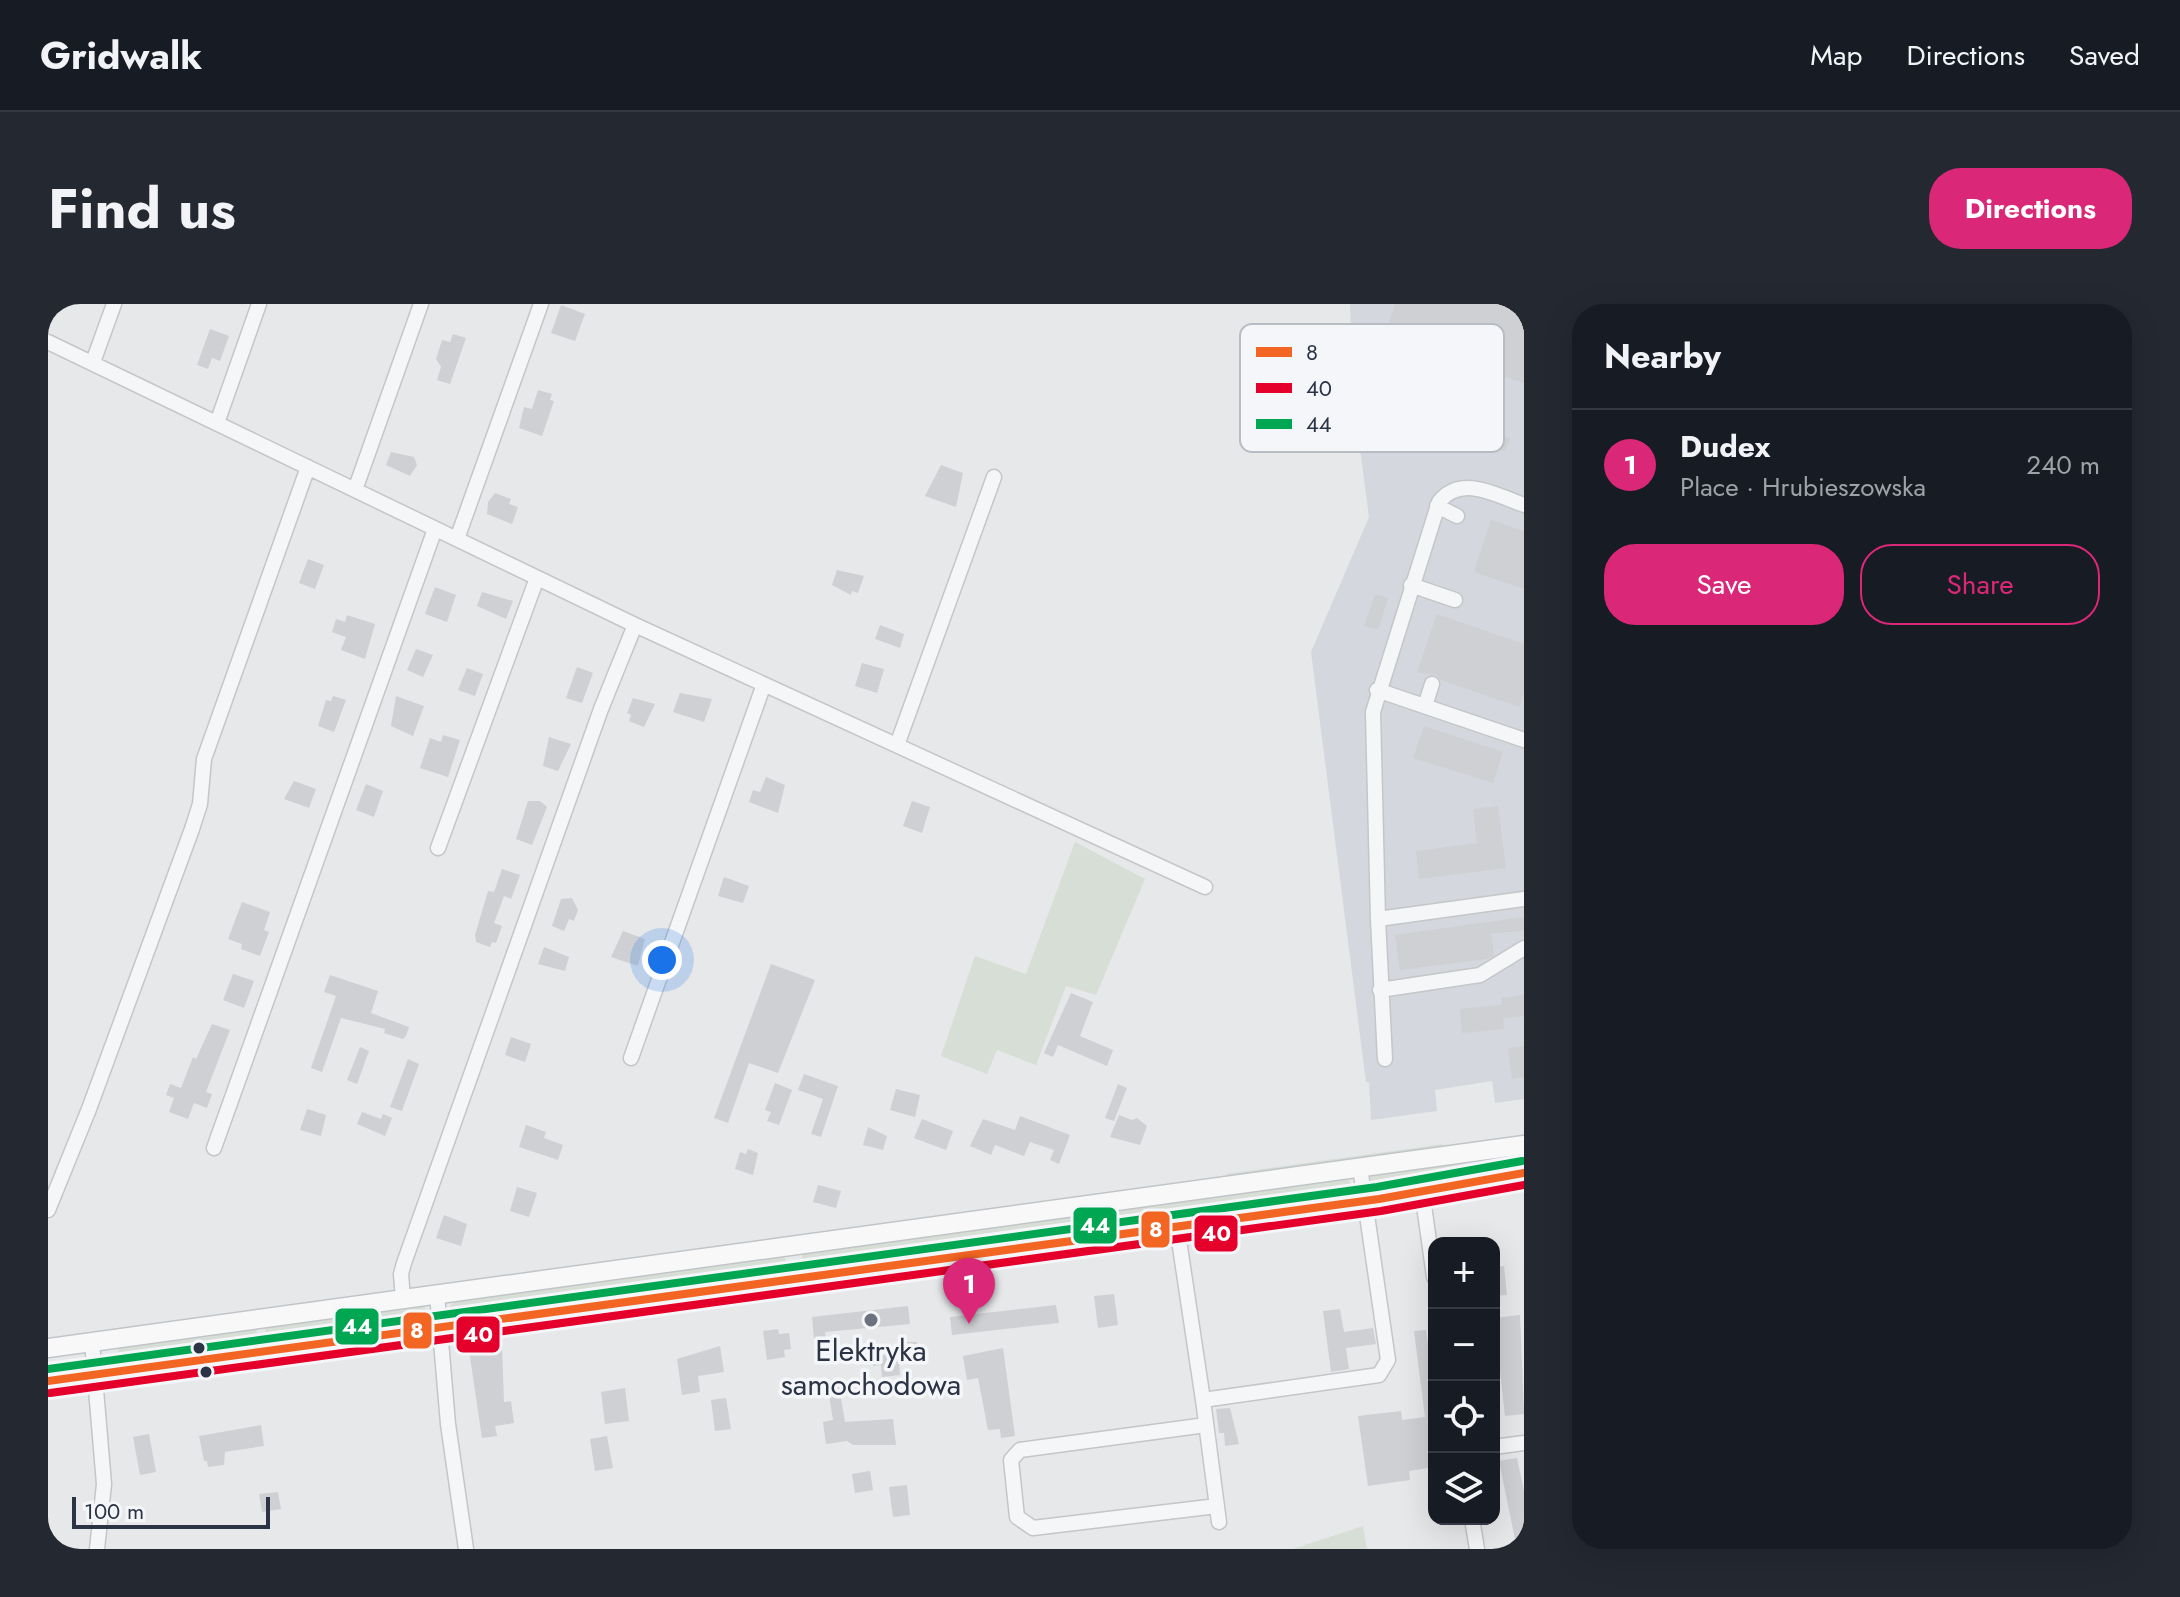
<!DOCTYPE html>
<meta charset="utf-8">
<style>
body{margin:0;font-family:Jost,sans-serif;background:#242831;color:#f1f3f6}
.controls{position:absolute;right:24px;bottom:24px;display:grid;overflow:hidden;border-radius:16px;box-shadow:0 8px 32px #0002}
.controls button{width:72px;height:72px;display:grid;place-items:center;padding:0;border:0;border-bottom:2px solid #363941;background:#171b24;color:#f1f3f6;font:40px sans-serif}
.scale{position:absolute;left:24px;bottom:20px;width:198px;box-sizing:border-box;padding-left:8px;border:4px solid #2b3445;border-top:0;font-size:22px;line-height:28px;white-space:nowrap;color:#2b3445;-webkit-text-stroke:6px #f4f6f9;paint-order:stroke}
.you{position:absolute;left:614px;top:656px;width:28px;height:28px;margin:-20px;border:6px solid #fff;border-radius:50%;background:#1a73e8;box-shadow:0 0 0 12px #1a73e833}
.badge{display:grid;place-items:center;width:52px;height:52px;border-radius:50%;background:#db2777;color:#fff;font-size:26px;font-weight:700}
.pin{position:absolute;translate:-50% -66px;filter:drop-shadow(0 2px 4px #0008)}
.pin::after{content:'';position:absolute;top:42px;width:28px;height:24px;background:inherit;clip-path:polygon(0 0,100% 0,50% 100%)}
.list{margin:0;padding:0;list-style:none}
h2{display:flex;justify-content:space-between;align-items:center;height:104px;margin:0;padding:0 32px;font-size:34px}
h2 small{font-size:26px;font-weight:400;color:#9ea1a6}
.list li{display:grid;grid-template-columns:52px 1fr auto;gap:24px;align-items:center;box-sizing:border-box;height:112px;padding:0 32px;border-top:2px solid #363941}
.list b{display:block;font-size:30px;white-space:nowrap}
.list p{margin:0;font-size:26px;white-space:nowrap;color:#9ea1a6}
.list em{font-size:26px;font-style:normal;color:#9ea1a6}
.actions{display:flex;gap:16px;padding:24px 32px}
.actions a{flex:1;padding:18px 0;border:2px solid #db2777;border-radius:32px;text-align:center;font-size:28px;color:#db2777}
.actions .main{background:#db2777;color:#fff}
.icon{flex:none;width:44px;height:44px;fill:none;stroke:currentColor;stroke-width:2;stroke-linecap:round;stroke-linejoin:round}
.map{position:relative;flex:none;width:1476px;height:1245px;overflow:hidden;border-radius:32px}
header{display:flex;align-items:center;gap:48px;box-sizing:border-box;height:112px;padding:0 40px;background:#171b24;border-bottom:2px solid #363941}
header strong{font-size:38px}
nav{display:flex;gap:44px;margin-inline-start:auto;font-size:28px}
.intro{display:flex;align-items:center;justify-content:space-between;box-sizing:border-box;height:192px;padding:0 48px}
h1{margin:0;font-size:56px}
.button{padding:20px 36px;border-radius:32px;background:#db2777;color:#fff;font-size:28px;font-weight:700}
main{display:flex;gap:48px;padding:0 48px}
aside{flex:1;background:#171b24;border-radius:32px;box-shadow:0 8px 32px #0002}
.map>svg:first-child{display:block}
.built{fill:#d4d7dd}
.green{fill:#d6ded6}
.building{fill:#ced0d3}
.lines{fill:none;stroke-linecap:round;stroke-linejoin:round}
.minor-casing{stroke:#c4c6c8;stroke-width:17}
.major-casing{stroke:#c2c5c8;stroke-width:21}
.minor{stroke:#f5f6f7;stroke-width:14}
.major{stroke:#f8f8f8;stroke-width:18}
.bus-1-casing{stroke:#f4f6f9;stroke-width:14}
.bus-2-casing{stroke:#f4f6f9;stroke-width:14}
.bus-3-casing{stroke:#f4f6f9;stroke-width:14}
.bus-1{stroke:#f26522;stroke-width:8}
.bus-2{stroke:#e4002b;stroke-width:8}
.bus-3{stroke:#00a651;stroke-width:8}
.poi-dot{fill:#6c737f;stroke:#f4f6f9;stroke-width:3}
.bus-dot{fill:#2b3445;stroke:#f4f6f9;stroke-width:3}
.labels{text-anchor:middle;stroke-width:7;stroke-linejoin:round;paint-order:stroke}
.poi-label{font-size:30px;fill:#2b3445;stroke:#f4f6f9}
.key{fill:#f4f6f9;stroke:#b8bcc3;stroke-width:2}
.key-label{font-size:22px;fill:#2b3445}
.line-badge{stroke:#f4f6f9;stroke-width:3}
.badge-label{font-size:22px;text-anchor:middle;font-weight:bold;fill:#fff}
</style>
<header>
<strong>Gridwalk</strong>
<nav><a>Map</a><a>Directions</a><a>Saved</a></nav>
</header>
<div class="intro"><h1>Find us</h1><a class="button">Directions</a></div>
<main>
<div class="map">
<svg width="1476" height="1245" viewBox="0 0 1476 1245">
<rect width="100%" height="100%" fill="#e6e8ea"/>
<path class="built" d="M 1302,0 L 1476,0 L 1476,795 L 1447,799 L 1444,777 L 1387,786 L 1389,807 L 1323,816 L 1321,778 L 1318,778 L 1263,348 L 1321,213 L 1305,92 Z"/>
<path class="green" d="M 1027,538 L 1097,575 L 1048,691 L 1018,682 L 988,761 L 949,746 L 939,770 L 893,752 L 927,652 L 978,670 Z
M 1395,840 L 1392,844 L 1182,872 L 1178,870 Z
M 1476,848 L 1476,859 L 1329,887 L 1324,884 L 1321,877 L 1324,870 Z
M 1297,872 L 1305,882 L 1300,890 L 762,964 L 753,958 L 755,948 Z
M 736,951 L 739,962 L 728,969 L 401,1011 L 402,1002 L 412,994 Z
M 375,1000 L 381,1012 L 377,1017 L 219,1039 L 216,1020 Z
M 208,1021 L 210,1040 L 78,1058 L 69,1051 L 71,1043 Z
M 1315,1222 L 1319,1245 L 1245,1245 Z"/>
<path class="building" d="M 1347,0 L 1461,0 L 1460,3 L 1476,8 L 1476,79 L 1353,38 L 1356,28 L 1340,22 Z
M 513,1 L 537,10 L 527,37 L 503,29 Z
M 162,25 L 181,32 L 172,57 L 164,54 L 160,65 L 149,61 Z
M 405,30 L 418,34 L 402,80 L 389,76 L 393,63 L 388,55 L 394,36 L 402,38 Z
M 490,86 L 504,90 L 502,96 L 506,97 L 494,132 L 471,124 L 476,103 L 484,105 Z
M 1430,123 L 1462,134 L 1457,147 L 1425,137 Z
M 343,148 L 366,153 L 369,161 L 362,172 L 338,161 Z
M 893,161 L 915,169 L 908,203 L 877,192 Z
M 447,189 L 463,195 L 461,200 L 470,203 L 464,220 L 439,210 L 440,198 Z
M 1443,216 L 1476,227 L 1476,285 L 1426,268 Z
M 260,255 L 276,261 L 267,285 L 251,279 Z
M 789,266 L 816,272 L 810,289 L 804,287 L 803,291 L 784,281 Z
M 387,283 L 408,291 L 399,318 L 377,310 Z
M 434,288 L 465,297 L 458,315 L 429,302 Z
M 1327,290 L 1340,294 L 1330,326 L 1316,322 Z
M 1389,310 L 1476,340 L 1476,388 L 1471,403 L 1393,376 L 1388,371 L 1369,368 Z
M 299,311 L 327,320 L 317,355 L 293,346 L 298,333 L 284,328 L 288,315 L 297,318 Z
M 832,321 L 856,330 L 852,344 L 827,335 Z
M 368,345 L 385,351 L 375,373 L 359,366 Z
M 814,359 L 836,365 L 829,389 L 807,382 Z
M 529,363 L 545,369 L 534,399 L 518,394 Z
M 419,364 L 435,370 L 427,392 L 410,386 Z
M 632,389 L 664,395 L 656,418 L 625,408 Z
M 285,392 L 298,396 L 286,428 L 270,422 L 278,396 L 283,397 Z
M 348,392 L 376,402 L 365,432 L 343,422 Z
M 585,394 L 607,400 L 596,423 L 581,417 L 583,411 L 579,409 Z
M 1376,422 L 1455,448 L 1445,479 L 1365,454 Z
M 395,431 L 412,436 L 400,473 L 372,464 L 382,434 L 393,438 Z
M 501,433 L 523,440 L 510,467 L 495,462 Z
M 718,473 L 737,481 L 730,509 L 701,498 L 705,486 L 712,488 Z
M 246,477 L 268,485 L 261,504 L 236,495 Z
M 318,480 L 335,487 L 326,513 L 308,506 Z
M 480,497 L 492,497 L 499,503 L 484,541 L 468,535 Z
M 864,497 L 882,503 L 874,529 L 855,522 Z
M 1450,502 L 1458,564 L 1371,575 L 1368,547 L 1429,539 L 1425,505 Z
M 454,565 L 472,571 L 463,595 L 456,592 L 446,619 L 454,622 L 448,639 L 444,638 L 442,643 L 428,638 L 427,631 L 440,587 L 446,588 Z
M 676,573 L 701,582 L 695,599 L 670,592 Z
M 524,594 L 530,606 L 526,617 L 521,615 L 516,627 L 504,622 L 513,595 Z
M 194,598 L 222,608 L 216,626 L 221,628 L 212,652 L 193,645 L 194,640 L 180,635 Z
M 1476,613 L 1476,627 L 1443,629 L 1446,651 L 1439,655 L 1352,666 L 1347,631 Z
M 575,627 L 597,635 L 590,662 L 563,653 Z
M 496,643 L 521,653 L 517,667 L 490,660 Z
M 723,660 L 767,676 L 730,769 L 701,759 L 680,819 L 666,814 Z
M 185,670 L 206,677 L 196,704 L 175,696 Z
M 282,671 L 330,687 L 323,709 L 361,723 L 358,732 L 355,735 L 336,729 L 337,725 L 293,714 L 274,768 L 263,764 L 288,692 L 276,688 Z
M 1023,689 L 1045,698 L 1032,732 L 1065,746 L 1059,762 L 1010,741 L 1005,753 L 996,749 Z
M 1476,691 L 1476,712 L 1455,714 L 1456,725 L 1414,729 L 1412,705 L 1454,701 L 1453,694 Z
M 164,720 L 182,726 L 158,788 L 164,790 L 159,804 L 146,799 L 140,815 L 121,808 L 126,794 L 118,791 L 122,780 L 133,784 L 145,753 L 148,755 Z
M 463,733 L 483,740 L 477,758 L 457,751 Z
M 1476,742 L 1476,773 L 1464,775 L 1460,744 Z
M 312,743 L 321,747 L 309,780 L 299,776 Z
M 360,755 L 371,760 L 354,807 L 342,803 Z
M 756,770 L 790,782 L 773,833 L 763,830 L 775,795 L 750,786 Z
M 727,779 L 744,786 L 731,821 L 719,817 L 723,808 L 717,806 Z
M 1070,780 L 1079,784 L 1066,817 L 1057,814 Z
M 848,785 L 872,791 L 867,813 L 842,806 Z
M 259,805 L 278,811 L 273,832 L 252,826 Z
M 314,808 L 333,815 L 335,810 L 344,814 L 337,832 L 309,820 Z
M 1071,811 L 1084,816 L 1089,814 L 1099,822 L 1092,841 L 1062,833 Z
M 972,812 L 1022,831 L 1011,860 L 1002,856 L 1006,846 L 982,838 L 976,852 L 947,841 L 943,851 L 922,842 L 935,815 L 967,826 Z
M 874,815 L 905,827 L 898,846 L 866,834 Z
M 478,821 L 498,828 L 496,834 L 515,841 L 510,856 L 471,843 Z
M 820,823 L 839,832 L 835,846 L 815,841 Z
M 700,845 L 710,849 L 705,871 L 687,865 L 692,848 L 698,850 Z
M 770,881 L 793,887 L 788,904 L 765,898 Z
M 469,883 L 489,889 L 481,913 L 462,907 Z
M 396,911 L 419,920 L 413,942 L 388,934 Z
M 1456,962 L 1459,991 L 1446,992 L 1446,964 Z
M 1066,990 L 1070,1021 L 1050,1024 L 1046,992 Z
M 1008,1001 L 1011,1019 L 904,1031 L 902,1013 Z
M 860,1002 L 862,1020 L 777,1028 L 778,1034 L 766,1035 L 764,1013 Z
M 1292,1005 L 1296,1028 L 1325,1024 L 1328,1040 L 1298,1044 L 1301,1065 L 1283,1068 L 1275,1007 Z
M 1472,1011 L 1476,1110 L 1457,1112 L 1446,1014 Z
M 730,1025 L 731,1030 L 741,1029 L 743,1045 L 736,1046 L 737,1053 L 719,1056 L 715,1027 Z
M 1378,1026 L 1386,1084 L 1386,1163 L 1361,1167 L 1362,1176 L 1320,1182 L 1310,1112 L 1353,1107 L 1354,1116 L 1377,1113 L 1366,1027 Z
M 859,1038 L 869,1038 L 871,1058 L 851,1059 L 852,1071 L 834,1073 L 833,1061 L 825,1062 L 824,1052 L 860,1048 Z
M 672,1042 L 676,1068 L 650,1072 L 652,1088 L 634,1091 L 629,1055 Z
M 454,1043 L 456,1098 L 463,1097 L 466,1119 L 447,1122 L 449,1132 L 434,1134 L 421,1046 Z
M 955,1044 L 967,1132 L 953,1134 L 952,1125 L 940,1126 L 930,1074 L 919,1076 L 915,1052 Z
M 790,1077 L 797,1118 L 845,1115 L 848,1141 L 805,1141 L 799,1137 L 778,1140 L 775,1118 L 785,1116 L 779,1079 Z
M 577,1084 L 581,1117 L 557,1120 L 553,1088 Z
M 678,1094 L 683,1125 L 667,1127 L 663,1096 Z
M 1182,1104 L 1191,1140 L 1177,1142 L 1176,1129 L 1171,1129 L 1168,1105 Z
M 213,1121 L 216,1142 L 177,1148 L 176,1161 L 160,1163 L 159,1157 L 156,1157 L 151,1132 Z
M 101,1130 L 108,1168 L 92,1171 L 85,1133 Z
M 559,1132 L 565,1164 L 547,1167 L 542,1135 Z
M 1469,1154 L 1476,1187 L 1476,1244 L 1469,1245 L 1451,1157 Z
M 822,1167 L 825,1186 L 807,1189 L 804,1170 Z
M 859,1181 L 862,1211 L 845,1213 L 841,1183 Z
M 230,1188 L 233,1205 L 214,1208 L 211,1190 Z"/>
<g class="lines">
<g class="minor-casing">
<path id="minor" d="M 0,38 L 587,321 L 1157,583
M 45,58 L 66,0
M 169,119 L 211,0
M 307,186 L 373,0
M 1476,201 C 1448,191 1413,170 1391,198 L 1325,408 L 1330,615 L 1476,595
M 1389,202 L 1409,212
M 409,235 L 493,0
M 1363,281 L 1407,296
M 1329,386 L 1476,436
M 1377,402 L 1384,380
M 849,441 L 946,173
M 390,544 L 489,274
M 1330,615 L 1337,755
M 1332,686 L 1432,671 L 1476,644
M 583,754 L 716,380
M 166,844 L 387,225
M 1374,887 L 1386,973
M 0,906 L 41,805 L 144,525 L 152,500 L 156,455 L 260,163
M 1129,923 L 1155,1096 L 1331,1071 L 1340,1056 L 1312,863
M 389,990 L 400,1120 L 418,1245
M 355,995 L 353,970 L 356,959 L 553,405 L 587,321
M 44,1038 L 56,1180 L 49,1245
M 1155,1096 L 1171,1218
M 1158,1121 L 972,1146 L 963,1156 L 969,1213 L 985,1224 L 1169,1202
M 1446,1143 L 1476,1139
M 1424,1215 L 1429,1245"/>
</g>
<g class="major-casing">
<path id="major" d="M 0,1044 L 1476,841
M 0,1077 L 1331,895 L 1476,869"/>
</g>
<use href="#minor" class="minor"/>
<use href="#major" class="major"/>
<g class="bus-1-casing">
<path id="bus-1" d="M 0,1077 L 1331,895 L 1476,869"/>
</g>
<g class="bus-2-casing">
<path id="bus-2" d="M 2,1089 L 1333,907 L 1476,881"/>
</g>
<g class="bus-3-casing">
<path id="bus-3" d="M 0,1065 L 1329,883 L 1474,857"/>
</g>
<use href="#bus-1" class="bus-1"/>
<use href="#bus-2" class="bus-2"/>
<use href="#bus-3" class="bus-3"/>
</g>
<circle class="poi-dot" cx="823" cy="1016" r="8"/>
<g class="bus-dot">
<circle cx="151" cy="1044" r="7"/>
<circle cx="158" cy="1068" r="7"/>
</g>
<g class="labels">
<g class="poi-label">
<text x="823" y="1057">Elektryka<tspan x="823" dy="34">samochodowa</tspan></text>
</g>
</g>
<rect x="1192" y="20" width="264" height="128" rx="12" class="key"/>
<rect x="1208" y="43" width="36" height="10" fill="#f26522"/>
<rect x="1208" y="79" width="36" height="10" fill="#e4002b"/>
<rect x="1208" y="115" width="36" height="10" fill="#00a651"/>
<g class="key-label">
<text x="1258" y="56">8</text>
<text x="1258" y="92">40</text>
<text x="1258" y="128">44</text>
</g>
<g class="line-badge">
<rect x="1024" y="902" width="46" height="39" rx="8" fill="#00a651"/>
<rect x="1092" y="906" width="31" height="39" rx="8" fill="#f26522"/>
<rect x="1145" y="910" width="46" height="39" rx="8" fill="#e4002b"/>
<rect x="286" y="1003" width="46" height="39" rx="8" fill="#00a651"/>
<rect x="354" y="1007" width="31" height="39" rx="8" fill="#f26522"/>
<rect x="407" y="1011" width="46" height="39" rx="8" fill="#e4002b"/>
</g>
<g class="badge-label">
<text x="1047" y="929">44</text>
<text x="1108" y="933">8</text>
<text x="1168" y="937">40</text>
<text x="309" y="1030">44</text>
<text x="369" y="1034">8</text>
<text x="430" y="1038">40</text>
</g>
</svg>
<div class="controls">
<button>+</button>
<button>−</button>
<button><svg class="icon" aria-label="locate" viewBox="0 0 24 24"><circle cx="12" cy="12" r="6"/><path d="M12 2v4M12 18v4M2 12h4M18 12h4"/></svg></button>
<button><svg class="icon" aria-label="layers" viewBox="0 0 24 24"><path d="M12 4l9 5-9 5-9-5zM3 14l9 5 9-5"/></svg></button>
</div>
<div class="scale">100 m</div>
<div class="you"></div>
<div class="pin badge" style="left:921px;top:1020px">1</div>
</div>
<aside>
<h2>Nearby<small></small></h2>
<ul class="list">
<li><span class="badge">1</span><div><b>Dudex</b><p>Place · Hrubieszowska</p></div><em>240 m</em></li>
</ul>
<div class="actions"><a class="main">Save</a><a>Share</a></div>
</aside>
</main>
